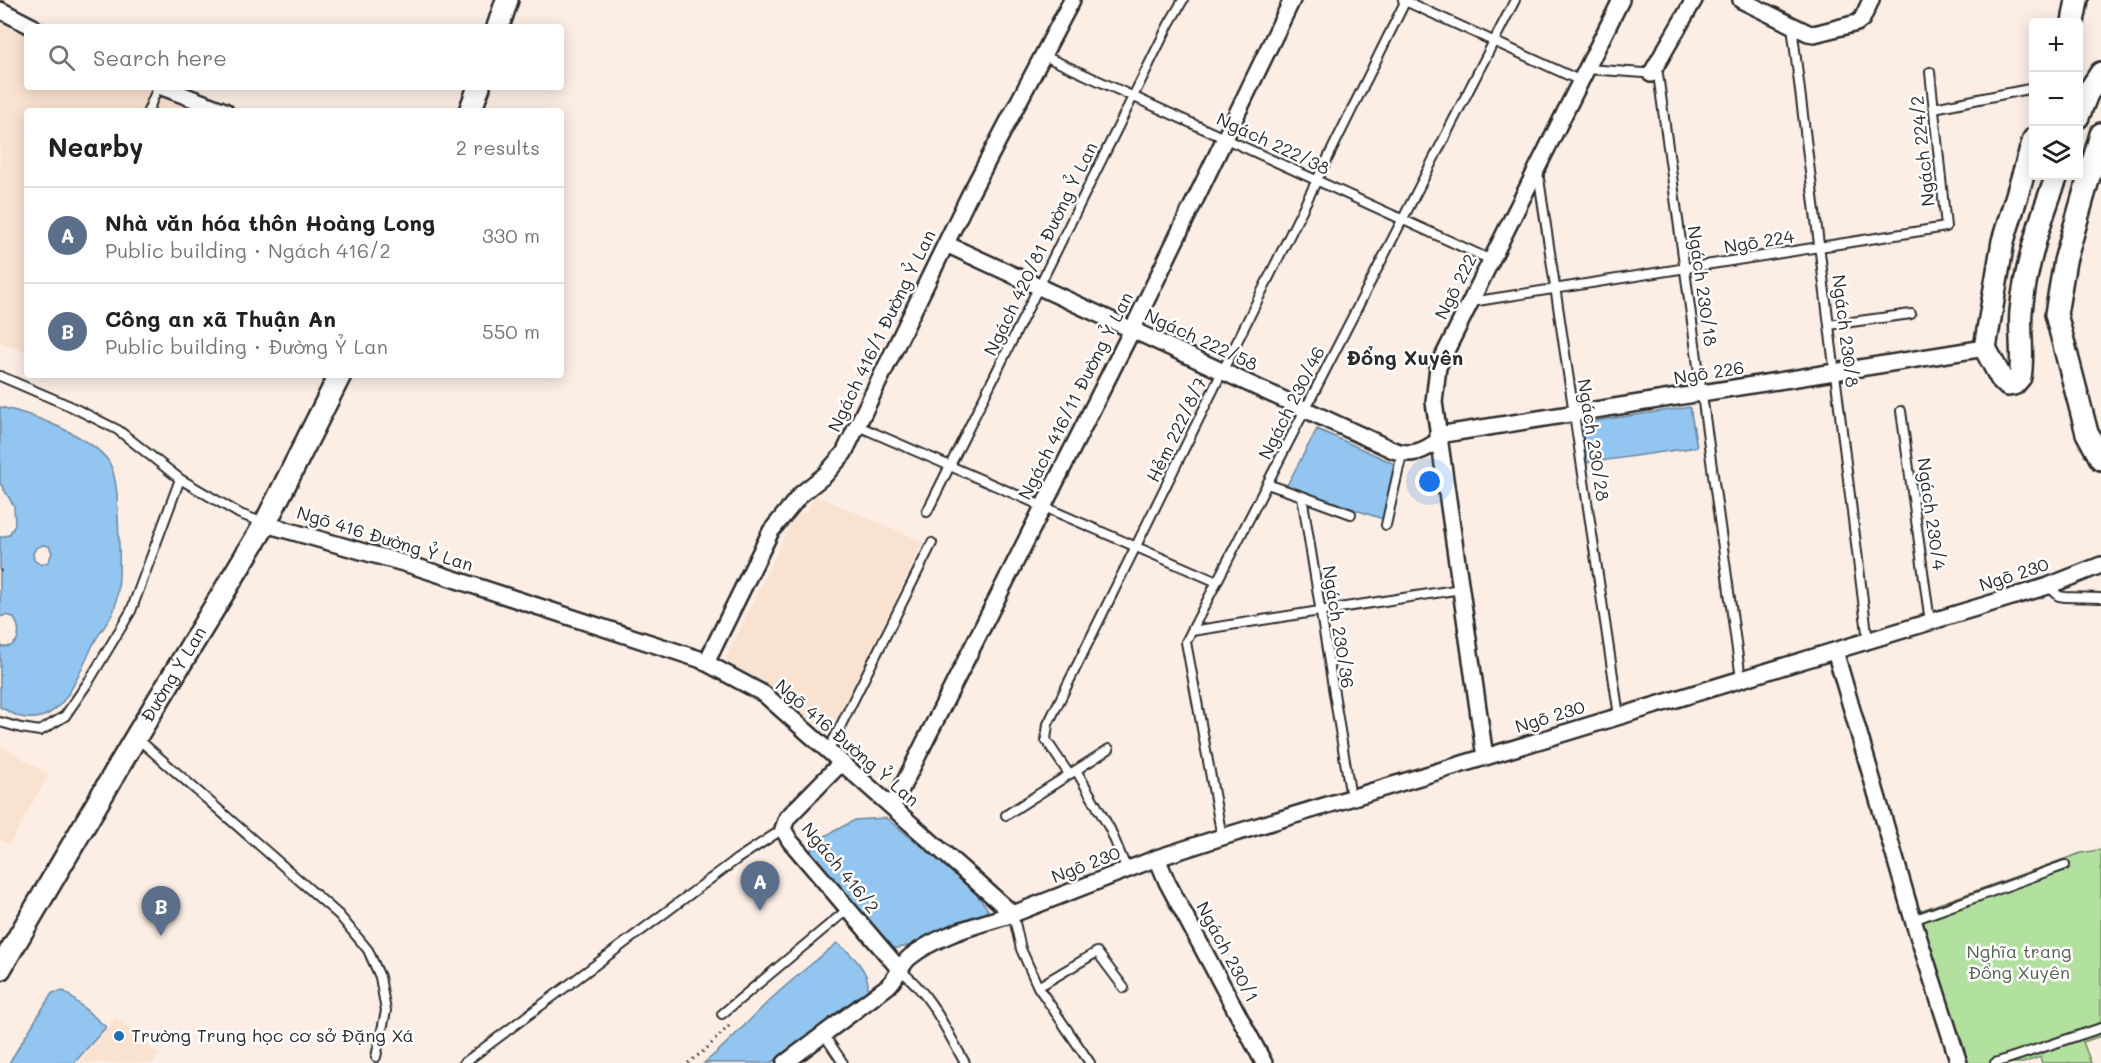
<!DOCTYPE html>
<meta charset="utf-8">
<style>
body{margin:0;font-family:Mali,sans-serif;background:#f6f6f6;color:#202124}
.controls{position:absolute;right:18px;top:18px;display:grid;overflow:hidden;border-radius:6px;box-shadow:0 3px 15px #0003}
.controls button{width:54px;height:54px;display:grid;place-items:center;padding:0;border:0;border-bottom:2px solid #e0e0e0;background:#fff;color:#202124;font:30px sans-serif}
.you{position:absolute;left:1430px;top:482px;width:21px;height:21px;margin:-15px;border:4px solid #fff;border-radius:50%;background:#1a73e8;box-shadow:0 0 0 9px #1a73e833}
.badge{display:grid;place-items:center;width:39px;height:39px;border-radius:50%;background:#1f6fb2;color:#fff;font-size:20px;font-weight:700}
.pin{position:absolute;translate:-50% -50px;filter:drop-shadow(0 2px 3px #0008)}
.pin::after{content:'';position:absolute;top:32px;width:21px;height:18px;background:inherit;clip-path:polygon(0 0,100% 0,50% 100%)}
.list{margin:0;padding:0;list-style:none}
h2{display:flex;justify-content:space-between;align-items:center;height:78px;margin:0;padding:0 24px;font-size:26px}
h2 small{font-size:20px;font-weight:400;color:#757577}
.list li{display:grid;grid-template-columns:39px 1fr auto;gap:18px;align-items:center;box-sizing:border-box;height:96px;padding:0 24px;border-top:2px solid #e0e0e0}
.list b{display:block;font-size:22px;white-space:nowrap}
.list p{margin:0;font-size:20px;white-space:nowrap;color:#757577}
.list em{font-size:20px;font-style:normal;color:#757577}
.icon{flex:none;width:33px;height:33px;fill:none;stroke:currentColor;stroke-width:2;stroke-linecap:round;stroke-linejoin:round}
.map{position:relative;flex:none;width:2101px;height:1063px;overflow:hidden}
.search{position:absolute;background:#fff;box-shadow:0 3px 15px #0003;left:24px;top:24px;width:540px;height:66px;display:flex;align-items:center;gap:15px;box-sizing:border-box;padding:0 21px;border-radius:6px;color:#757577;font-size:22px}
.panel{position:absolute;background:#fff;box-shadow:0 3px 15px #0003;left:24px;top:108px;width:540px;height:270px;border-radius:6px}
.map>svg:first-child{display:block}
.built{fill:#fae2d1}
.green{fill:#b2e09f;stroke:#6e8665;stroke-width:1.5}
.water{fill:#92c5ef;stroke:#6987a1;stroke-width:1.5;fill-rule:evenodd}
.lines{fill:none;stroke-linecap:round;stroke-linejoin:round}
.lane-casing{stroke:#2b2b2b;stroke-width:12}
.street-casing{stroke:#2b2b2b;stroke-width:20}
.secondary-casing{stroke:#2b2b2b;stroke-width:26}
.path{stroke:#2b2b2b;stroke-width:3;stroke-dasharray:1.5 4.5;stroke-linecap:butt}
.lane{stroke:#fff;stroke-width:8}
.street{stroke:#fff;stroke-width:15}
.secondary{stroke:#fff;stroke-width:21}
.poi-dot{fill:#1f6fb2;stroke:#fff;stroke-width:2}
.labels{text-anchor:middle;stroke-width:5;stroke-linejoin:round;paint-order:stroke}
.street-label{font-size:18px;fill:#2b2b2b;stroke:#fff}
.park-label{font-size:18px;fill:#54614e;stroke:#fff}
.poi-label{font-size:18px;fill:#2b2b2b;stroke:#fff;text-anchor:start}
.neighbourhood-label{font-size:20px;font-weight:bold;fill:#2b2b2b;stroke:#fff}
</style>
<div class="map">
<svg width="2101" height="1063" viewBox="0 0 2101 1063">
<rect width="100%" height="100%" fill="#fceee4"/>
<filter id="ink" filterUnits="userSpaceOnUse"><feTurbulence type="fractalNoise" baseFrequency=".0167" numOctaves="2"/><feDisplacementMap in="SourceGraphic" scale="12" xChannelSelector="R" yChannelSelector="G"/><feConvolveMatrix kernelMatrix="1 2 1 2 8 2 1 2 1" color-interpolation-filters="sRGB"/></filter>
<g filter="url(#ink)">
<path class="built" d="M 0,22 L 27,35 L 27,87 L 140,87 L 185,108 L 184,111 L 27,111 L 27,352 L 0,342 Z
M 815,495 L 923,542 L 839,717 L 824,730 L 725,660 L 786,533 L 797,514 L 808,511 Z
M 0,745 L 49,774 L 9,845 L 0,840 Z
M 116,1017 L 160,1055 L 153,1063 L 78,1063 Z"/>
<path class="green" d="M 2098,850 L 2101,851 L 2101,1036 L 2083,1042 L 2091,1063 L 2042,1063 L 2040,1057 L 2023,1063 L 1964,1063 L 1919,911 L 2081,853 Z"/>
<path class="water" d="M 0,407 C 29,413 92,436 109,462 C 114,471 116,484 117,494 C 118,524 123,583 114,610 C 110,621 100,631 95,641 C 80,669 64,728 21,717 C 14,715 7,710 0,707 L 0,640 L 2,647 C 21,648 22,629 13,617 L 6,615 L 0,617 L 0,537 L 9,535 L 15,525 L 14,506 L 0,483 ZM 43,545 L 49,546 L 52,553 L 48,562 L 41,565 L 34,560 L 33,553 L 36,548 Z
M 1690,407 L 1697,447 L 1587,463 L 1581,423 Z
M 1317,429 L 1395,464 L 1383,519 L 1286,487 Z
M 886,818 C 916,843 969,879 988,910 C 966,927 919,946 891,949 C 871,926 853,903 833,880 C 823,868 818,867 810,851 L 821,838 L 855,820 Z
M 837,943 C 850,952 873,974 867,991 L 771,1063 L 704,1063 C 728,1044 747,1022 769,1001 C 791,980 814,962 837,943 Z
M 64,991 L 106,1027 L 74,1063 L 9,1063 L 52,993 Z"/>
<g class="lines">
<g class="lane-casing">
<path id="lane" d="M 1403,0 L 1581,81
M 1792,26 L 1868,641
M 1042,55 L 1491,260
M 1587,69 L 1658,74 L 1741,679
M 1934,108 L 2034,88
M 148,111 L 158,87
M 1538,172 L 1619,716
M 1471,302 L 1946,227 L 1930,72
M 1829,325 L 1911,314
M 0,376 L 70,406 L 118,430 L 180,479 L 240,514 L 264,523
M 1901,411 L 1930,622
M 858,426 L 1217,582
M 1267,484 L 1302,496 L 1351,798
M 1302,496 L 1351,514
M 927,512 L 1169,24 L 1183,0
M 1386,525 L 1402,454
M 2048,586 L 2059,596 L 2065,597 L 2101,598
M 1192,631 L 1461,589
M 0,722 L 21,728 L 40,731 L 65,716 L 89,681 L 131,611 L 180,479
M 137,738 L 339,915 L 368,950 L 380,977 L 386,1011 L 376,1057
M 828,751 L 932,543
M 1076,770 L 1110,829 L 1127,870
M 1069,774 L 1046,740 L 1048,724 L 1406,0
M 1006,815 L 1109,749
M 1222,837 L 1186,642 L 1515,0
M 1013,914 L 1021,949 L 1038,987 L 1090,1063
M 1913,920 L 2065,865
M 901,971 C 931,994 946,1030 965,1063
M 1038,987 L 1097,952 L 1124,988
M 722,1014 L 848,909
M 823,1033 L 843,1063
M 464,1063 L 737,859 L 783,829
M 1995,1063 L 2101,1028"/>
</g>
<g class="street-casing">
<path id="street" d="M 1741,0 L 1808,33 L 1814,34 L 1857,23 L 1862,19 L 1871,0
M 0,10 L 33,27
M 1651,74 L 1694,0
M 162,87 L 225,111
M 946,244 L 1393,450 C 1412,457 1424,451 1439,440
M 1438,435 L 1985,348
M 265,524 L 414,566 L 699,659 L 764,694 L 1013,914 C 978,925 939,934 910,957 C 901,964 897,978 888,986 L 785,1063
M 1835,651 L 1913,920 L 1959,1063
M 706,663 L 771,531 L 801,494 L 825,475 L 844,453 L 968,198 L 1072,0
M 1485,757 L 1434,402 L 1438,367 L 1621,0
M 841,763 L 787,818 L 783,829 L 790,841 L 901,971
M 892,807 L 1132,330 L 1292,0
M 1157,858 L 1167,882 L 1264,1063
M 1013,914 L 1157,858 L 1222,837 L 2048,586 L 2101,565"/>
</g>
<g class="secondary-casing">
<g id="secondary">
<path d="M 2073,22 L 2077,0"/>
<path d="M 498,27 L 507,0"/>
<path d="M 470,111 L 479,87"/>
<path d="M 2078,117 L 2087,94 L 2101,73"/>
<path d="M 2101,134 L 2065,261 L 2056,314 L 2087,433 L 2101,459"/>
<path d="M 2034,139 L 2003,241 L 1985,348 L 2001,378 L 2008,385 L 2014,384 L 2020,377 C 2024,356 2019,333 2021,311 C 2026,265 2040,219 2057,176"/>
<path id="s1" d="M 0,969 L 136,737 L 265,524 L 340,375"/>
</g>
</g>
<path class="path" d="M 0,571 L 5,570
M 688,1063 L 705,1050 L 731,1024"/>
<use href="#lane" class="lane"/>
<use href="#street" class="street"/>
<use href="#secondary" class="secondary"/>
</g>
</g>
<circle class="poi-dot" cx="119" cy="1036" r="6"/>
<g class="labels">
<g class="street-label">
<text transform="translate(1273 144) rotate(25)" y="6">Ngách 222/38</text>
<text transform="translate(1923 151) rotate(-96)" y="6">Ngách 224/2</text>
<text transform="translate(1759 242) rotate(-9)" y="6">Ngõ 224</text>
<text transform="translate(1041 249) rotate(-64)" y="6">Ngách 420/81 Đường Ỷ Lan</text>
<text transform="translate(1702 286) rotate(82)" y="6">Ngách 230/18</text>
<text transform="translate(1456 287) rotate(-63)" y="6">Ngõ 222</text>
<text transform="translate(882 331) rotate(-64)" y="6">Ngách 416/1 Đường Ỷ Lan</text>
<text transform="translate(1845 331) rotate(83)" y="6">Ngách 230/8</text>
<text transform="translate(1201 340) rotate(25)" y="6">Ngách 222/58</text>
<text transform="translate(1709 373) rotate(-9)" y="6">Ngõ 226</text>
<text transform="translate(1076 396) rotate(-63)" y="6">Ngách 416/11 Đường Ỷ Lan</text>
<text transform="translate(1292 403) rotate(-63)" y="6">Ngách 230/46</text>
<text transform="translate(1177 430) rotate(-64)" y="6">Hẻm 222/8/7</text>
<text transform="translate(1593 440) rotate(81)" y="6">Ngách 230/28</text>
<text transform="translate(1931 514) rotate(82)" y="6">Ngách 230/4</text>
<text transform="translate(385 539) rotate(17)" y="6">Ngõ 416 Đường Ỷ Lan</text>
<text transform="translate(2014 575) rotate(-18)" y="6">Ngõ 230</text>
<text transform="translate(1338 627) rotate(81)" y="6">Ngách 230/36</text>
<text dy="6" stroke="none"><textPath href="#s1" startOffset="342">Đường Ỷ Lan</textPath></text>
<text transform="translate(1550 717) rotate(-17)" y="6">Ngõ 230</text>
<text transform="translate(847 743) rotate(41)" y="6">Ngõ 416 Đường Ỷ Lan</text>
<text transform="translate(1086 865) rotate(-21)" y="6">Ngõ 230</text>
<text transform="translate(840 868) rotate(51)" y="6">Ngách 416/2</text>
<text transform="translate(1227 952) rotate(62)" y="6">Ngách 230/1</text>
</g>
<g class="park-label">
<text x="2019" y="958">Nghĩa trang<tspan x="2019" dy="21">Đổng Xuyên</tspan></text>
</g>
<g class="poi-label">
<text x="131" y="1042">Trường Trung học cơ sở Đặng Xá</text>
</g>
<g class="neighbourhood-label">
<text x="1405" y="365">Đổng Xuyên</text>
</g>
</g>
</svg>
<div class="controls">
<button>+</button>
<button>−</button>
<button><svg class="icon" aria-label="layers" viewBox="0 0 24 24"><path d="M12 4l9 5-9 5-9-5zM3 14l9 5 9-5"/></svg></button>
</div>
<div class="you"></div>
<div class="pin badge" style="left:760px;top:911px;background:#5c6f8a">A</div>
<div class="pin badge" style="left:161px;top:936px;background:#5c6f8a">B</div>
<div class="search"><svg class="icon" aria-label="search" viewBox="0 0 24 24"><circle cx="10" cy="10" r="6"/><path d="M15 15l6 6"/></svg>Search here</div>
<section class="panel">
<h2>Nearby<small>2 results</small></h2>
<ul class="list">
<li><span class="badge" style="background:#5c6f8a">A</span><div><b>Nhà văn hóa thôn Hoàng Long</b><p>Public building · Ngách 416/2</p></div><em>330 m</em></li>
<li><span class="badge" style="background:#5c6f8a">B</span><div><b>Công an xã Thuận An</b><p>Public building · Đường Ỷ Lan</p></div><em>550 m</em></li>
</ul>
</section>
</div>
